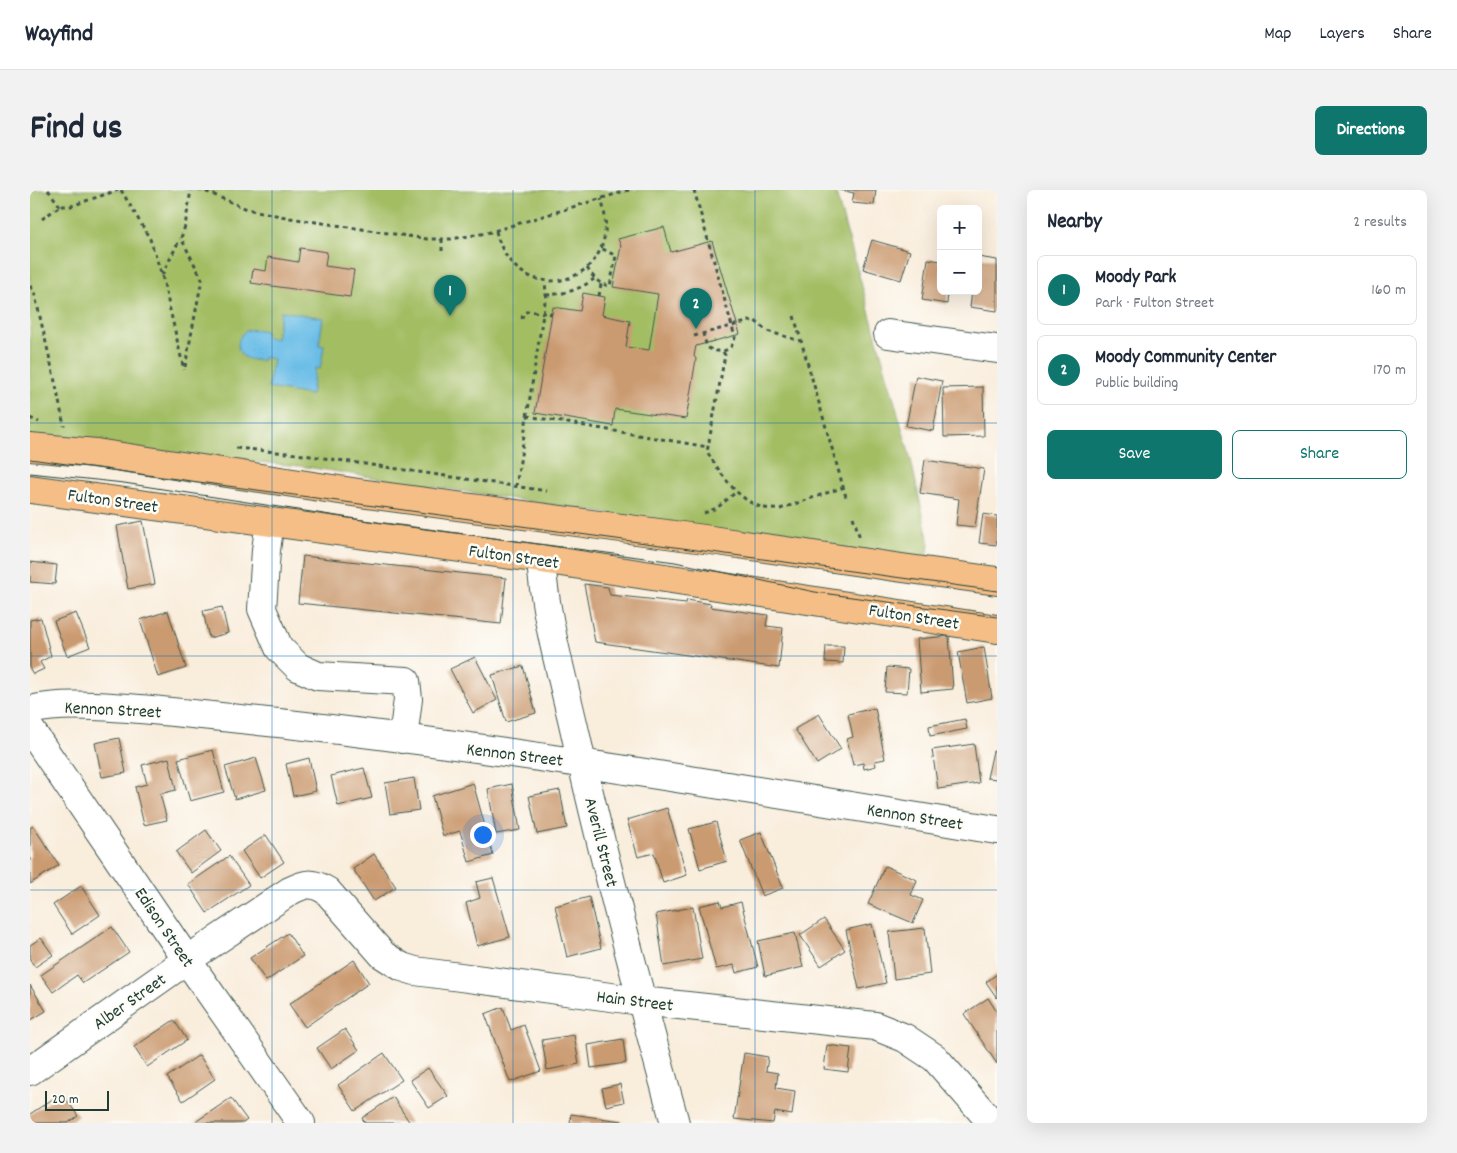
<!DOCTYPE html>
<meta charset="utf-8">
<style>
body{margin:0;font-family:Dekko,sans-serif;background:#f2f2f3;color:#1f2937}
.controls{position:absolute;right:15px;top:15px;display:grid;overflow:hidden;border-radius:8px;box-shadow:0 5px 20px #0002}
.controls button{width:45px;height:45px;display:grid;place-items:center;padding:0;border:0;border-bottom:1px solid #e0e1e3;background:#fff;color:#1f2937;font:25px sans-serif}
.scale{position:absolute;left:15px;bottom:12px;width:64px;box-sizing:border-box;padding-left:5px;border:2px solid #1f3d34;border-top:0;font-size:14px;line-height:18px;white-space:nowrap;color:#1f3d34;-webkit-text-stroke:4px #fdfcf7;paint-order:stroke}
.you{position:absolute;left:452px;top:644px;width:18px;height:18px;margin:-12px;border:4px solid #fff;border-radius:50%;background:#1a73e8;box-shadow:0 0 0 8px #1a73e833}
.badge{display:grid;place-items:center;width:32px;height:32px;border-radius:50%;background:#0f766e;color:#fff;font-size:16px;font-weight:700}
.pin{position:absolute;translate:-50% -41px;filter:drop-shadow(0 1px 2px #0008)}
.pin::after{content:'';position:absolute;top:26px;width:18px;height:15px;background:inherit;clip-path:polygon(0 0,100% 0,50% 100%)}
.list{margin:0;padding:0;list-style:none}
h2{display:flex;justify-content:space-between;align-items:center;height:65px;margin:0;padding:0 20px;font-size:21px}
h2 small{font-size:16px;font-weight:400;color:#747a83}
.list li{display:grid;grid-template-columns:32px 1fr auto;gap:15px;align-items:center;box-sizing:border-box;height:70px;margin:0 10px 10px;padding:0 10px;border:1px solid #e0e1e3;border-radius:8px}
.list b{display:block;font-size:19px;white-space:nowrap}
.list p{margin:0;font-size:16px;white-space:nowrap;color:#747a83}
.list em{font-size:16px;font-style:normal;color:#747a83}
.actions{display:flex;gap:10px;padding:15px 20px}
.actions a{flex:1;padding:11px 0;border:1px solid #0f766e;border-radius:8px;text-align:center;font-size:18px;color:#0f766e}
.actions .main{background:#0f766e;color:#fff}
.map{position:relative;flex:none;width:967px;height:933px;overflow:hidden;border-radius:8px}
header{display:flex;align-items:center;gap:30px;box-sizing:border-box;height:70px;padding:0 25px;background:#fff;border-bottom:1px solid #e0e1e3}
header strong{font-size:24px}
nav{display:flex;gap:28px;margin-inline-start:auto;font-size:18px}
.intro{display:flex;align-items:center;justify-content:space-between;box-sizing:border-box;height:120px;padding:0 30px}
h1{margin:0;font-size:35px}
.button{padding:12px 22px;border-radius:8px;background:#0f766e;color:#fff;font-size:18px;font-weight:700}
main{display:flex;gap:30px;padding:0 30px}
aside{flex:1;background:#fff;border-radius:8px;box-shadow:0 5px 20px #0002}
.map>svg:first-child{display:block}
.green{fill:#a3bd64;stroke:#617d4c}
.water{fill:#6bbde7;stroke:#457d8e}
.building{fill:#ca9a6f}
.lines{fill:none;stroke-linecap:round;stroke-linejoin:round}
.minor-casing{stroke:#40574d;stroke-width:30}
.major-casing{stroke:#40574d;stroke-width:30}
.path{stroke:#40574d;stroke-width:3;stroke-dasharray:4 4;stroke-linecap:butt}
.minor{stroke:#fff;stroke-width:28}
.major{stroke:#f5be86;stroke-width:28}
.tram{stroke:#1f3d34;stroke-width:1}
.grid{fill:none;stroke:#1f6fb2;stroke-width:1;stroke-opacity:0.55}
.labels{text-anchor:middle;stroke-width:5;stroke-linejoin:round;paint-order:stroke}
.street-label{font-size:18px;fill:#1f3d34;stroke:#fdfcf7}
</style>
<header>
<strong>Wayfind</strong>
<nav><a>Map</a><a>Layers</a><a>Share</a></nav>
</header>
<div class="intro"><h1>Find us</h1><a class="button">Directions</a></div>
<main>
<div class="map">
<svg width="967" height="933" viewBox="0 0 967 933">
<rect width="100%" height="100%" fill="#fdfcf7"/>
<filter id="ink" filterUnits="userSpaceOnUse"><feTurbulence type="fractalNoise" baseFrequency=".02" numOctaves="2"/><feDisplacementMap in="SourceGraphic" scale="10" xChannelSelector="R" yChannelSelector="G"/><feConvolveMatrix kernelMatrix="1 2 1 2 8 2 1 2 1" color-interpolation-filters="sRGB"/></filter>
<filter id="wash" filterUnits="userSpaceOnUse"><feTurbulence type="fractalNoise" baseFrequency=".0096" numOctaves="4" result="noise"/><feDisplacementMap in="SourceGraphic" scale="20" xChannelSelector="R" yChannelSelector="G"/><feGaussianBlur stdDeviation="1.12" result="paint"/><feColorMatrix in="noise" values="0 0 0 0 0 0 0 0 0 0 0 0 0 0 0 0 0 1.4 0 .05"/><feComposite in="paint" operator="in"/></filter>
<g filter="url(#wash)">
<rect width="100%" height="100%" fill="#f9eddc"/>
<path class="green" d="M 0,0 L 805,0 L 881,270 L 899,353 L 897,373 L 270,276 L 0,251 Z"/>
<path class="water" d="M 251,121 L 293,128 L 289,155 L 294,156 L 290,179 L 285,178 L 281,205 L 238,198 L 243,169 L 233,167 L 232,171 C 227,170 220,170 216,168 C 205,163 206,146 216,141 C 222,138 230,140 236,141 L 235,147 L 246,149 Z"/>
<g id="blocks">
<path class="building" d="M 810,0 L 846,0 L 844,15 L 822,13 L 824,3 Z
M 634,37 L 641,62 L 682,51 L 710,144 L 666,156 L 664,166 L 666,169 L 656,229 L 585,219 L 583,236 L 505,223 L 523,117 L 550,121 L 553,103 L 575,107 L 572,125 L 600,131 L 596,157 L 619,160 L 628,104 L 583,97 L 591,56 L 588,49 Z
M 842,50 L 880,61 L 871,90 L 833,79 Z
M 270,58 L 297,62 L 295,76 L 324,80 L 320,107 L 221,93 L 223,79 L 236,81 L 238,67 L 268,72 Z
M 948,67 L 967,70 L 967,121 L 940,117 L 942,101 L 948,101 Z
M 898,69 L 911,71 L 911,101 L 918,101 L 917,114 L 892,110 Z
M 886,186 L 912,191 L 903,241 L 876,236 Z
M 953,197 L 954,246 L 914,247 L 913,198 Z
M 895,270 L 954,279 L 945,337 L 926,335 L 929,309 L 890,303 Z
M 953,324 L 967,326 L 967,355 L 949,353 Z
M 113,331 L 125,394 L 98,399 L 87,336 Z
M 273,366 L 476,388 L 471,434 L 268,413 Z
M 0,372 L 27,375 L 25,394 L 0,392 Z
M 554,394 L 578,397 L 580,405 L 656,413 L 657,410 L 681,414 L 680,417 L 738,425 L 736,436 L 753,438 L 749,478 L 565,452 Z
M 192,417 L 198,443 L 179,448 L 173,421 Z
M 138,421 L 156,478 L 128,487 L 110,430 Z
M 46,423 L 60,457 L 37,466 L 24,431 Z
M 11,428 L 21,466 L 10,472 L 14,479 L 3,484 L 0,479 L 0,430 Z
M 919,446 L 923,499 L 891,502 L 887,449 Z
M 796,456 L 814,456 L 813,473 L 795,472 Z
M 954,457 L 962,508 L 937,513 L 928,462 Z
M 445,467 L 467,510 L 443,523 L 420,479 Z
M 493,476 L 506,523 L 476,532 L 462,485 Z
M 857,477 L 879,479 L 877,503 L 855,502 Z
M 845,518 L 855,569 L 845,571 L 846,576 L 834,579 L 833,573 L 823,575 L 817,549 L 823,547 L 818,524 Z
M 789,524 L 811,559 L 787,574 L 765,539 Z
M 935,529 L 937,539 L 900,546 L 899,536 Z
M 89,548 L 96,583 L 72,587 L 65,553 Z
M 944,554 L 949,593 L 908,599 L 902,560 Z
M 183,560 L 194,602 L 160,611 L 148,569 Z
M 963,561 L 967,561 L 967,589 L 957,588 Z
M 139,568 L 146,600 L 130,604 L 137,630 L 114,635 L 105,597 L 117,594 L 112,575 Z
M 226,568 L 236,600 L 205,609 L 195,577 Z
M 279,568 L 286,601 L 263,606 L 256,574 Z
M 334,578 L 342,608 L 308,616 L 301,586 Z
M 384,588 L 389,620 L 360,624 L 355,593 Z
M 443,593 L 463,665 L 439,672 L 430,641 L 413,646 L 402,606 Z
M 482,594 L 490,640 L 466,644 L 458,599 Z
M 530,600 L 537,638 L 507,644 L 499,606 Z
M 637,618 L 657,685 L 633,693 L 624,663 L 608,667 L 597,630 Z
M 686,632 L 697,671 L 670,679 L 659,639 Z
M 3,636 L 29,675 L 0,694 L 0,638 Z
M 176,640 L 191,661 L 161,683 L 146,662 Z
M 731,642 L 753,698 L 732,706 L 710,650 Z
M 236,645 L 254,672 L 230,688 L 212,661 Z
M 344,664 L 366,697 L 344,711 L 323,679 Z
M 199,666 L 219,695 L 177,723 L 158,694 Z
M 855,676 L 887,690 L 881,705 L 893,710 L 883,733 L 838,714 Z
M 463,688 L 480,747 L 447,756 L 436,713 L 450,708 L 446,692 Z
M 51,696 L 70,725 L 42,744 L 23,715 Z
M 559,707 L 571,758 L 537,767 L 525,716 Z
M 690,711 L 692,717 L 711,712 L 728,777 L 706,783 L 704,775 L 686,779 L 669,716 Z
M 663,717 L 672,769 L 634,776 L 626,724 Z
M 794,729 L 815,760 L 791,776 L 770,745 Z
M 842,734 L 856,793 L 829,799 L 816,740 Z
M 82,737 L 99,762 L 53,793 L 47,785 L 23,802 L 11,785 Z
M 895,738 L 900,784 L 864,789 L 859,742 Z
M 258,743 L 273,766 L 236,791 L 220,768 Z
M 765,743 L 773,777 L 735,786 L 728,751 Z
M 11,748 L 23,765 L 5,777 L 0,770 L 0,755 Z
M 324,770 L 339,793 L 275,837 L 259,814 Z
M 967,784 L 967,808 L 956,792 Z
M 0,795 L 16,821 L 1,830 L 0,828 Z
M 958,808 L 967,822 L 967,874 L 934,824 Z
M 473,817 L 481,840 L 494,835 L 511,881 L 480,892 L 455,824 Z
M 144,830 L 157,850 L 117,877 L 104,857 Z
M 315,839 L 329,860 L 301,879 L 287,858 Z
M 544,845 L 549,874 L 517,880 L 512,850 Z
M 593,849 L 596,873 L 561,878 L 558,855 Z
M 797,855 L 821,858 L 818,882 L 794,879 Z
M 354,863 L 372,890 L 325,921 L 308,895 Z
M 714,863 L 738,867 L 736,881 L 748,883 L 746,898 L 765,901 L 762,925 L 745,922 L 743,933 L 704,929 Z
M 169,865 L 185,889 L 153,911 L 137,887 Z
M 398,878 L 418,906 L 399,918 L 380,890 Z
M 590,894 L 594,912 L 576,916 L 572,898 Z
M 32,903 L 48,926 L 38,933 L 0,933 L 0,924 Z
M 363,907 L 380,933 L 335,933 L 332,928 Z
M 201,908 L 217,930 L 213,933 L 164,933 Z
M 541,924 L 592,931 L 592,933 L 540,933 Z"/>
</g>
</g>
<g filter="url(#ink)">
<use href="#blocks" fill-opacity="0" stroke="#40574d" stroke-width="1"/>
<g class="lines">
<g class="minor-casing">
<path id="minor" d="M 858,144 L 967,159
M 240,332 L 236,360 L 232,419 L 249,458 L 268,477 L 288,486 L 376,491 L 378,509 L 373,549
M 511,369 C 515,431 534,491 547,551 C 576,679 610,806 645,933
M 0,520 C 32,513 65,516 98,518 C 148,522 198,528 249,533 C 490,560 728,601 967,640
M 0,539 L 157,770 L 271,933
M 0,881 L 157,770 L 260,701 C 276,693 282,692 297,701 L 353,765 L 372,777 L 385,781 L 611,811 L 845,836 L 875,848 L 905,868 L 962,933"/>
</g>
<g class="major-casing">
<path id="major" d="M 0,257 L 66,263 L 329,303 L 674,349 L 865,377 L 967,391
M 0,299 L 511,369 L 967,439"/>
</g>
<path class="path" d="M 18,0 L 30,16
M 91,0 L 120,49 L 132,85 L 154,180
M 168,0 L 177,2 L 217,19 L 260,28 L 397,49 L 421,49 L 457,43 L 599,0
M 664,0 L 705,147 C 703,162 688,165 677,157 L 673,144
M 12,29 L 30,16 L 41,16 L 88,0
M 466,41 C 486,126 599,94 571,9
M 412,49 L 412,62
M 557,78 C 564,88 568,94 580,96 L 586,66 L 571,58
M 132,85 L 150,49
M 0,96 L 4,101 L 26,196 L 34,236
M 516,105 C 535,104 549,100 564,89
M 569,106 L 571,94
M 764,126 L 816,307
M 492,129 L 493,124 L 498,121 L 522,124
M 664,146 L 724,130 L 737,141 L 770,151
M 693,162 L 695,165 L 677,262 C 694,288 714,322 750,319 L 814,297
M 155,177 L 172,89 L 151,48 L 155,36 L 161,0
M 497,226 L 678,257
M 0,228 L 9,232
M 206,258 L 267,264 L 517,301
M 486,297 L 516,105 L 515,90
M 674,323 L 687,318 L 706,302
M 823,327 L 830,348"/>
<use href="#minor" class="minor"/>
<use href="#major" class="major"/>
<path class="tram" d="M 0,269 L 967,401
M 0,283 L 94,293 L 365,335 L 645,372 L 785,402 L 967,427"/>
</g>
</g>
<path class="grid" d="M 242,0 L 242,933M 483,0 L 483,933M 725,0 L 725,933M 0,233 L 967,233M 0,466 L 967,466M 0,700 L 967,700"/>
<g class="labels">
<g class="street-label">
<text transform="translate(83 310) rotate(8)" y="6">Fulton Street</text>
<text transform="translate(484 366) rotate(8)" y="6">Fulton Street</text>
<text transform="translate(884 426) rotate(9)" y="6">Fulton Street</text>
<text transform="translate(83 519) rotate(3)" y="6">Kennon Street</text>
<text transform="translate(485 564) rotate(7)" y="6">Kennon Street</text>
<text transform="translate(885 626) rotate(9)" y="6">Kennon Street</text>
<text transform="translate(572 652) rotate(76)" y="6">Averill Street</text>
<text transform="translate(135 737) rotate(56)" y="6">Edison Street</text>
<text transform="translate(605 810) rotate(7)" y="6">Hain Street</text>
<text transform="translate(99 811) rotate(-35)" y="6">Alber Street</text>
</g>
</g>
</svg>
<div class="controls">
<button>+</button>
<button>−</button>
</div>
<div class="scale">20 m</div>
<div class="you"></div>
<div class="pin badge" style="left:420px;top:126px">1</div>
<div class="pin badge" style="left:666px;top:139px">2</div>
</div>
<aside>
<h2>Nearby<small>2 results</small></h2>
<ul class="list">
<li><span class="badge">1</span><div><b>Moody Park</b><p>Park · Fulton Street</p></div><em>160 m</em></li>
<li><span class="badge">2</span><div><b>Moody Community Center</b><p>Public building</p></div><em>170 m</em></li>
</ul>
<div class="actions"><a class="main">Save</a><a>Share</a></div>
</aside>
</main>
